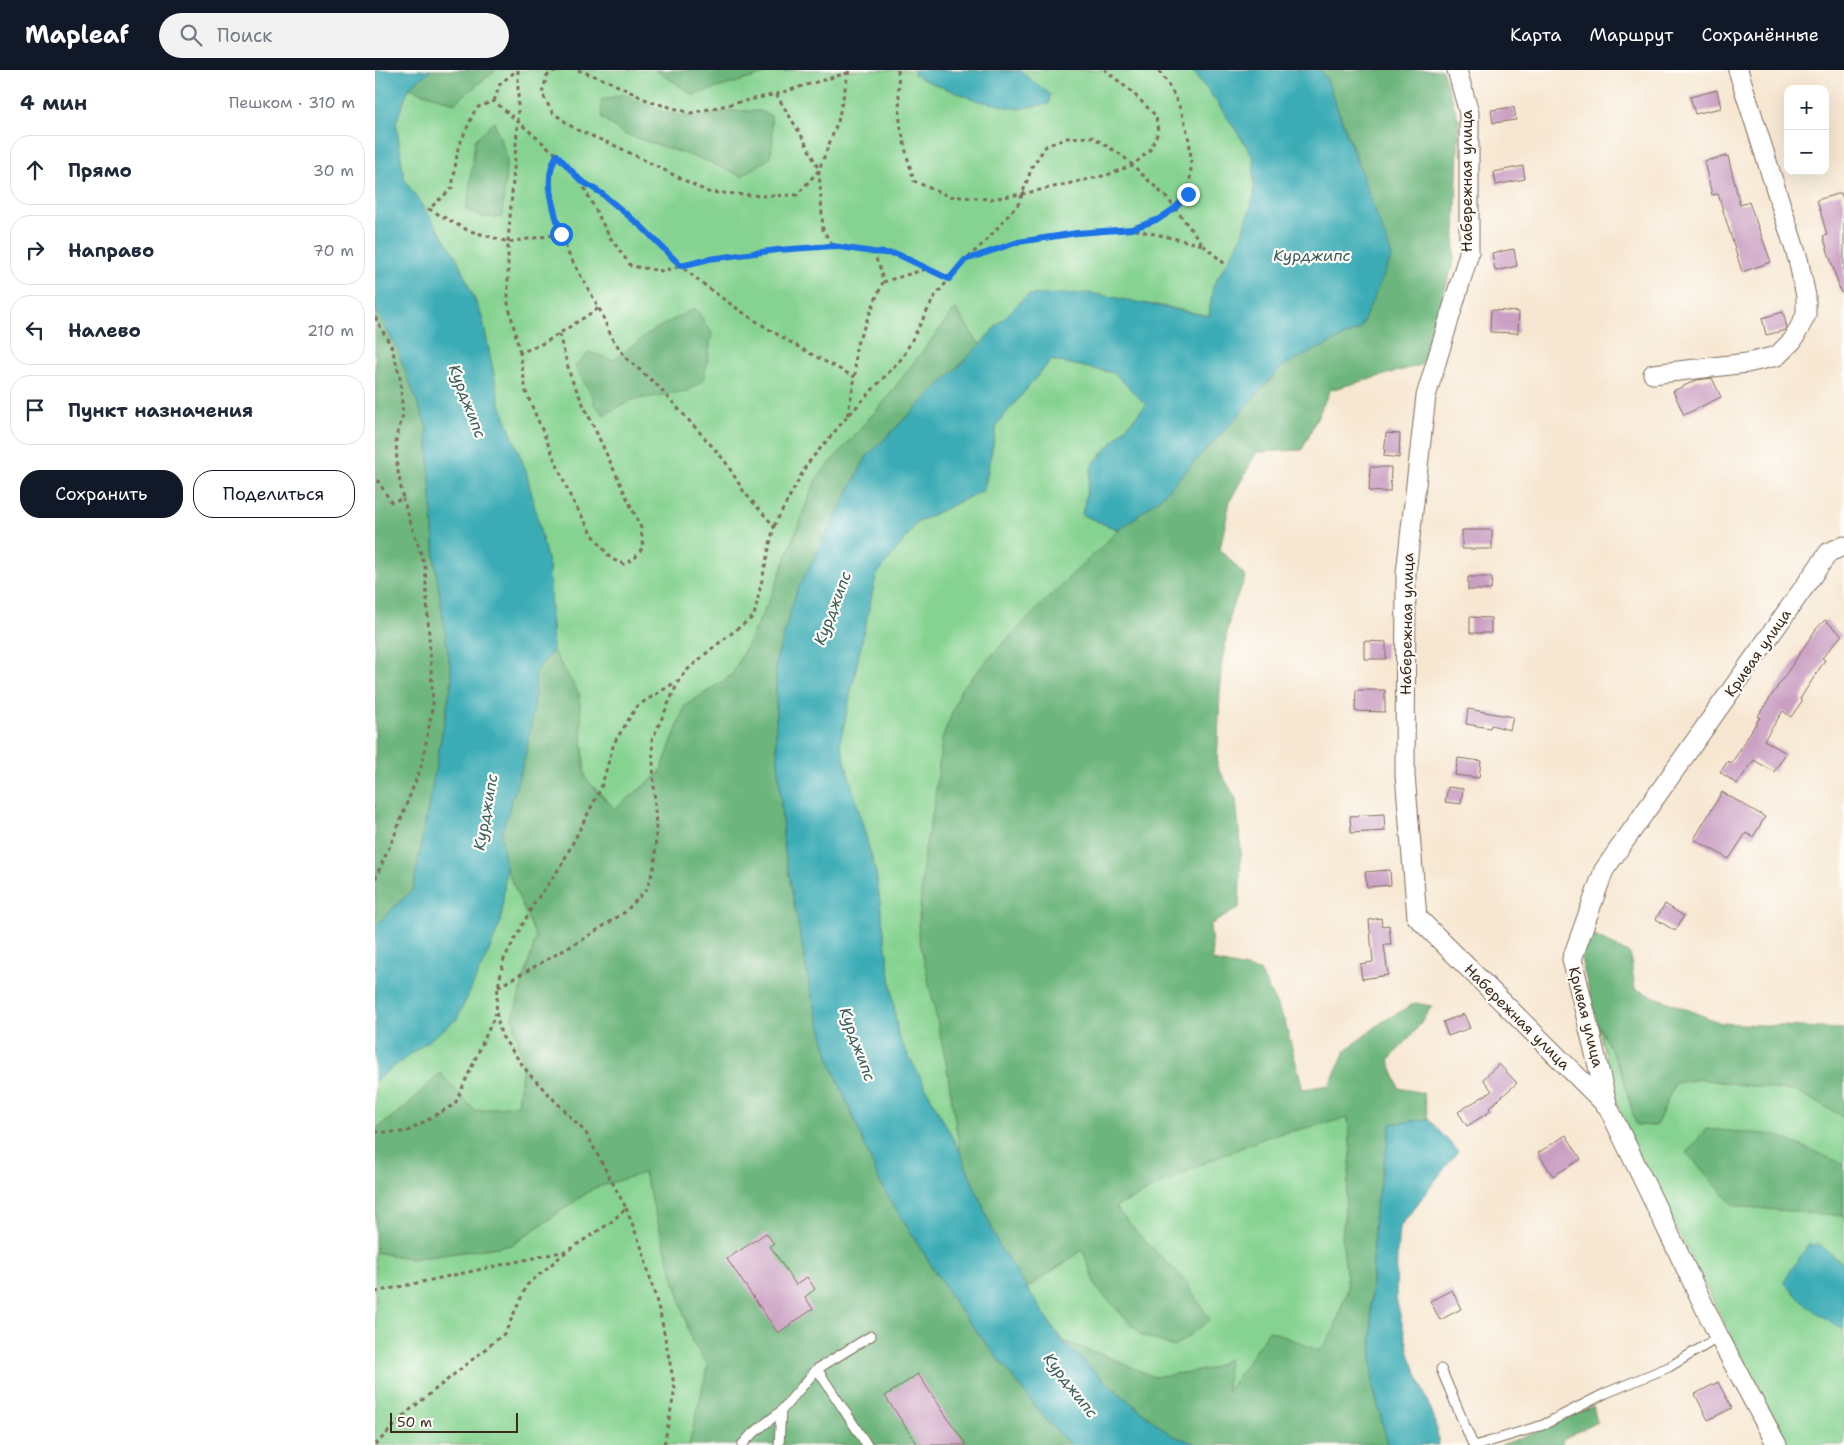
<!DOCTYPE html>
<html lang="ru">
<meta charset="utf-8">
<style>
body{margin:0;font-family:"Shantell Sans",sans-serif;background:#f2f2f3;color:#1f2937}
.controls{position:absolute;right:15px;top:15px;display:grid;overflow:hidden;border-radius:10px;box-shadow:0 5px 20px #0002}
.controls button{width:45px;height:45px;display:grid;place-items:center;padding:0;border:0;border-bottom:1px solid #e0e1e3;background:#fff;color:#1f2937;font:25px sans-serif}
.scale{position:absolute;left:15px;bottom:12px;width:128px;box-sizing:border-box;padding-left:5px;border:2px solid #3b2a1e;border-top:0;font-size:14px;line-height:18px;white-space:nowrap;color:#3b2a1e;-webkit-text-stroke:4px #fdfcf7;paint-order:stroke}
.stop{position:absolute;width:15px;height:15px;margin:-11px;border:4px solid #1a73e8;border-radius:50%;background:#fff}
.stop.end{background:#1a73e8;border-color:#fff;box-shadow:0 1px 5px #0008}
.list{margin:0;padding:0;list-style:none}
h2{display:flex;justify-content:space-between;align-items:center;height:65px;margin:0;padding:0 20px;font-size:21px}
h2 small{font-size:16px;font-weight:400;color:#747a83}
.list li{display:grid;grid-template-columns:32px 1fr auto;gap:15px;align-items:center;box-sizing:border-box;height:70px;margin:0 10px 10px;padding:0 10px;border:1px solid #e0e1e3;border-radius:20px}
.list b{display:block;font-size:19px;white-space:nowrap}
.list em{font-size:16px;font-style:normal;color:#747a83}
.actions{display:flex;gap:10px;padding:15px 20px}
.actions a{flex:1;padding:11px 0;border:1px solid #111827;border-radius:20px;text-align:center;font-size:18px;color:#111827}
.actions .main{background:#111827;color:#fff}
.icon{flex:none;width:28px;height:28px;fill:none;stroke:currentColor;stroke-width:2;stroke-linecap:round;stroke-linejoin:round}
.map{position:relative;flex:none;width:1469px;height:1375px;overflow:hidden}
header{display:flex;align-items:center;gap:30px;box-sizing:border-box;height:70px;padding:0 25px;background:#111827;color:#fff}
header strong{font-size:24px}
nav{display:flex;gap:28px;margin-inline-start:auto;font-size:18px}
.search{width:350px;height:45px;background:#f2f2f3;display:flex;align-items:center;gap:12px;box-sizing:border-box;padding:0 18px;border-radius:28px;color:#747a83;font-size:19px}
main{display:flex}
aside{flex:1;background:#fff}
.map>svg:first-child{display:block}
.green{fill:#86d391;stroke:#607e58}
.forest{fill:#6cb57b;stroke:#54704c}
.water{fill:#3bacb6;stroke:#3b6b6a}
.building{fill:#ca9fc3}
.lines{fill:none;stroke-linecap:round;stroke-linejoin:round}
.service-casing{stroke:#7d6c5d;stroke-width:11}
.minor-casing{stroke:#7d6c5d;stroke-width:21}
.path{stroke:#7d6c5d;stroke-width:3;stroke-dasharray:4 4;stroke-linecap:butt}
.service{stroke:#fff;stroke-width:9}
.minor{stroke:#fff;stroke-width:19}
.route{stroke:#1a73e8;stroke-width:6}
.labels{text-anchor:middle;stroke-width:4.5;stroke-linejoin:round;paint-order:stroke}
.street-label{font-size:15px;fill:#3b2a1e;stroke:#fdfcf7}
.water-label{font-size:16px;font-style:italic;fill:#3b5e5b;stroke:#fdfcf7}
</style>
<header>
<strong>Mapleaf</strong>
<div class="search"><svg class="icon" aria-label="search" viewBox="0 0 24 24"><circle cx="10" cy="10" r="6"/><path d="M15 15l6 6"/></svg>Поиск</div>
<nav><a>Карта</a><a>Маршрут</a><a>Сохранённые</a></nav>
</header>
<main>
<aside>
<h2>4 мин<small>Пешком · 310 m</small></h2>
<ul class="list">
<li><svg class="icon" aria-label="ahead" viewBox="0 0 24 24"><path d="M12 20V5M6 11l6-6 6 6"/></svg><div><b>Прямо</b></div><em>30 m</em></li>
<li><svg class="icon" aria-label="right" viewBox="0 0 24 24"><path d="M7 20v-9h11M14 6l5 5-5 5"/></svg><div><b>Направо</b></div><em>70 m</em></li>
<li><svg class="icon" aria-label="left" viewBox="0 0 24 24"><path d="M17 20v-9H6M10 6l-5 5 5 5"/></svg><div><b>Налево</b></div><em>210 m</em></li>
<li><svg class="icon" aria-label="arrive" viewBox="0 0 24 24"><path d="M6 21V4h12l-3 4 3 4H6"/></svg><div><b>Пункт назначения</b></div></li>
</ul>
<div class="actions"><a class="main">Сохранить</a><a>Поделиться</a></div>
</aside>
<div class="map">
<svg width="1469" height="1375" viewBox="0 0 1469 1375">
<rect width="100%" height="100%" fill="#fdfcf7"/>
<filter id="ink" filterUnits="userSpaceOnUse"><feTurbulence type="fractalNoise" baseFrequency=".02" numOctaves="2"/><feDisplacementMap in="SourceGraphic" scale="10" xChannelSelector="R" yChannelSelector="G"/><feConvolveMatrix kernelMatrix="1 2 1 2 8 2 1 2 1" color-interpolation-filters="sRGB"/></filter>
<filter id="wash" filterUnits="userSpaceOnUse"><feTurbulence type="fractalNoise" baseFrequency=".0096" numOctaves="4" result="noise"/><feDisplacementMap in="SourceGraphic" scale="20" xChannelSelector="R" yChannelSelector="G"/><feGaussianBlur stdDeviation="1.12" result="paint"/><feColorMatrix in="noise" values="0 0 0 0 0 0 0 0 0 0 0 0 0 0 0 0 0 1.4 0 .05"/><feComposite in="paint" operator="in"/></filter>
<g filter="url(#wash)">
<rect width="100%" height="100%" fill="#f7e7d2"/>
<path class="green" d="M 121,0 L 281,0 L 318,25 L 393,3 L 419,0 L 817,0 L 844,35 L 879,88 L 879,126 L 866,168 L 838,216 L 834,246 L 783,235 L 652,225 L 620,257 L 605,275 L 580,239 L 508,333 L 441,409 L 396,527 L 357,605 L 310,636 L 285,703 L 240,739 L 210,708 L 204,624 L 178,581 L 174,498 L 151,401 L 125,334 L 107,247 L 81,186 L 29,109 L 21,52 L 34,18 L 79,33 Z
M 676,290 L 739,303 L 771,335 L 717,395 L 707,445 L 744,460 L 634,567 L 586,619 L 559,735 L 549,785 L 571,992 L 585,1082 L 523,966 L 501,803 L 465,673 L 501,506 L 543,452 L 609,420 L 622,354 Z
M 131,798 L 162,867 L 138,947 L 148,994 L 143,1035 L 100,1042 L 27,1040 L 0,1060 L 0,1011 L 82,949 L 126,851 Z
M 1222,953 L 1246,1000 L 1261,1055 L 1281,1056 L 1300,1013 L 1324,1009 L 1423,1022 L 1469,1047 L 1469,1194 L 1445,1175 L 1461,1256 L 1469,1259 L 1469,1375 L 1411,1375 L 1260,1078 L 1243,1036 Z
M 973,1048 L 976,1084 L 967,1168 L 973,1218 L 959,1260 L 945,1281 L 924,1273 L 852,1323 L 853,1289 L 835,1299 L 779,1307 L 728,1285 L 687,1271 L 652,1218 L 708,1180 L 721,1217 L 768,1169 L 740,1137 L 829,1093 L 892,1067 Z
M 269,1102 L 317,1272 L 333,1295 L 314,1375 L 0,1375 L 0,1182 L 38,1189 L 137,1175 L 219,1118 Z"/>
<path class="forest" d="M 56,0 L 121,0 L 79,33 L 34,18 Z
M 281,0 L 419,0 L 393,3 L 318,25 Z
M 945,0 L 1067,0 L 1084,51 L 1079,191 L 1046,295 L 955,320 L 927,380 L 882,382 L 855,431 L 845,479 L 871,507 L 856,540 L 846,598 L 842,697 L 861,728 L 866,782 L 864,838 L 835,855 L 838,891 L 885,901 L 910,952 L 928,1019 L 954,1015 L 971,980 L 1007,952 L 1040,933 L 1057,936 L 1040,961 L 1014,990 L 1024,1018 L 1048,1023 L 1053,1049 L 1016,1054 L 1000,1140 L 996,1236 L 998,1317 L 1013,1375 L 824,1375 L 796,1365 L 734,1315 L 687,1271 L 728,1285 L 779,1307 L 835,1299 L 853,1289 L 852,1322 L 894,1260 L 945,1281 L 959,1260 L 973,1218 L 967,1168 L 976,1084 L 973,1048 L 892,1067 L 829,1093 L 740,1137 L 768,1169 L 809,1209 L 835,1250 L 799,1277 L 766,1265 L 721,1217 L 708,1180 L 652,1218 L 624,1176 L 585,1082 L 571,992 L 543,863 L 549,785 L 559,735 L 567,669 L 586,619 L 634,567 L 686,515 L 744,460 L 785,428 L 859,350 L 907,296 L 985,259 L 985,97 L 951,8 Z
M 248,24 L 289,42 L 322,48 L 353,41 L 385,41 L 396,46 L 398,69 L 395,88 L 367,106 L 329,90 L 249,64 L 227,48 L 226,30 Z
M 119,52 L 132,87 L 127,147 L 109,147 L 92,140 L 100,70 Z
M 0,238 L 22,279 L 52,358 L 60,492 L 77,610 L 38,819 L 0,856 Z
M 320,238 L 337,263 L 329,310 L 312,321 L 257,330 L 229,345 L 219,334 L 219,329 L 200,297 L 214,282 L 238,290 L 277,261 Z
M 580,239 L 605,275 L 492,386 L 422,520 L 401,591 L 401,662 L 409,777 L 435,919 L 457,996 L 506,1115 L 581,1235 L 672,1351 L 695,1375 L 314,1375 L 333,1295 L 317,1272 L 269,1103 L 219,1118 L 137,1175 L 38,1189 L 0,1182 L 0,1060 L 27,1040 L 65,1003 L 100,1041 L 143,1034 L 148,994 L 138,947 L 161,867 L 131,798 L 126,765 L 151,684 L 159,636 L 160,601 L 178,581 L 204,624 L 210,708 L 240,739 L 285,703 L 310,636 L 357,605 L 396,527 L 441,409 L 508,333 Z
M 1214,863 L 1255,884 L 1260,919 L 1346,953 L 1469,959 L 1469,1047 L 1423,1022 L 1324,1009 L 1300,1013 L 1281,1056 L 1261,1055 L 1246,1000 L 1222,953 L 1206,889 Z
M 1331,1059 L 1401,1065 L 1469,1094 L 1469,1146 L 1359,1136 L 1312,1083 Z
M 1218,1336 L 1222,1352 L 1188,1369 L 1187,1375 L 1126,1375 L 1165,1361 Z"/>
<path class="water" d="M 0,0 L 56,0 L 34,18 L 21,52 L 29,109 L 81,186 L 107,247 L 125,334 L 151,401 L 174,498 L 178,581 L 160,602 L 159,636 L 151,684 L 126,765 L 131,798 L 126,851 L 116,877 L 82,949 L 0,1011 L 0,856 L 38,819 L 77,610 L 60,492 L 52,358 L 22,279 L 0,238 Z
M 540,0 L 645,1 L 675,24 L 674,34 L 642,39 L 601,30 L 551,11 L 539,4 Z
M 817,0 L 945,0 L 951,8 L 1017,186 L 985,259 L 907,296 L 859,350 L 785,428 L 744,460 L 707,445 L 717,395 L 771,335 L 739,303 L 676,290 L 622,354 L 609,420 L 543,452 L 501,506 L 465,673 L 501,803 L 523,966 L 585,1082 L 624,1176 L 687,1271 L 734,1315 L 796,1365 L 824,1375 L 695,1375 L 672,1351 L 581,1235 L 506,1115 L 457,996 L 435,919 L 409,777 L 401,662 L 401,591 L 422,520 L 492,386 L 605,275 L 620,257 L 652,225 L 716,223 L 834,246 L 838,216 L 866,168 L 879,126 L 879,88 L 844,35 Z
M 1053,1049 L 1083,1081 L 1024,1158 L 1022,1184 L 1021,1228 L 1035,1286 L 1061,1353 L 1064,1375 L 1013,1375 L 998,1317 L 996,1236 L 1000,1140 L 1016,1054 Z
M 1433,1175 L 1445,1175 L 1469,1194 L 1469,1259 C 1446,1250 1426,1230 1408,1212 Z"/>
<g id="blocks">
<path class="building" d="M 1342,20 L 1346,38 L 1320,44 L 1315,27 Z
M 1139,37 L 1141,50 L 1118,53 L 1116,40 Z
M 1353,86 L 1365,135 L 1374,132 L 1396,192 L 1367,202 L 1343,124 L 1337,125 L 1329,91 Z
M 1148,96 L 1150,109 L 1121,115 L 1119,102 Z
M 1466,123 L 1469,132 L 1469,222 L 1466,223 L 1448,166 L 1452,165 L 1442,130 Z
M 1139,179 L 1142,196 L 1120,201 L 1117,183 Z
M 1116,240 L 1144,242 L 1143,263 L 1115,262 Z
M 1408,242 L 1412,257 L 1411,260 L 1391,265 L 1387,248 Z
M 1337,308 L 1346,327 L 1309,345 L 1298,321 L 1322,310 Z
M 1011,363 L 1025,364 L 1024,388 L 1009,386 Z
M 995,397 L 1016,397 L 1015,422 L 994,421 Z
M 1087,460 L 1117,460 L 1117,479 L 1087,479 Z
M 1093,507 L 1117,507 L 1116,520 L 1093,520 Z
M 1095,547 L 1116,548 L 1116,563 L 1095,563 Z
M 1450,550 L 1467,565 L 1447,588 L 1450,590 L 1425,629 L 1427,631 L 1416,647 L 1408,641 L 1389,670 L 1411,683 L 1399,702 L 1379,690 L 1362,714 L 1345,702 L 1353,691 L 1356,694 L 1385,647 L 1383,646 L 1441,559 Z
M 989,571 L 1011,572 L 1011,589 L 989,589 Z
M 981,620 L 1010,620 L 1010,642 L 980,641 Z
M 1093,639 L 1138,647 L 1135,660 L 1116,655 L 1115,658 L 1091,654 Z
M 1083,688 L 1106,691 L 1104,708 L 1080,705 Z
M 1073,717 L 1088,719 L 1086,734 L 1070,732 Z
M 1347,722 L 1390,747 L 1378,767 L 1371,763 L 1354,789 L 1319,769 Z
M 1009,744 L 1010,761 L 976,763 L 975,746 Z
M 1015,800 L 1016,815 L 992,817 L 990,802 Z
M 1290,834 L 1309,846 L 1300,861 L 1281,849 Z
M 1006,848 L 1007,856 L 1014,855 L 1016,875 L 1009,875 L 1013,905 L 987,909 L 985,894 L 998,892 L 994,850 Z
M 1089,944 L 1095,958 L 1073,966 L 1068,952 Z
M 1124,994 L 1142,1013 L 1114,1038 L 1116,1041 L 1092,1056 L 1083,1042 L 1117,1021 L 1108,1009 Z
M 1191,1065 L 1206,1089 L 1178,1106 L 1163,1083 Z
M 391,1163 L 399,1174 L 395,1176 L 421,1215 L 432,1207 L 440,1219 L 430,1227 L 438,1239 L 403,1263 L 352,1189 Z
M 1077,1220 L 1086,1239 L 1065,1250 L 1055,1231 Z
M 543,1304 L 591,1375 L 543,1375 L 510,1326 Z
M 1343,1312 L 1357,1338 L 1333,1350 L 1320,1324 Z"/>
</g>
</g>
<g filter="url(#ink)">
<use href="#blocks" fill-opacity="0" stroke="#7d6c5d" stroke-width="1"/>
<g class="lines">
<g class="service-casing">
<path id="service" d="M 442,1299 L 492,1375
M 1066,1299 L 1098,1375
M 367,1375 L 375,1366 L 406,1341 L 442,1299 L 496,1266
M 404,1375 L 406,1341
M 1103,1375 L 1168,1355 L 1231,1323 L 1294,1297 L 1344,1267"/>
</g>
<g class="minor-casing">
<path id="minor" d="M 1082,0 L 1094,43 L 1094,183 L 1051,326 L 1031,503 L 1030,705 L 1042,847 L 1233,1037
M 1278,304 L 1372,293 L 1402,286 L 1418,270 L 1431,245 L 1431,226 L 1423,189 L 1363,0
M 1402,1375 L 1344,1267 L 1233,1037 L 1197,889 L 1229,800 L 1454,482 L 1469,476"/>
</g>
<path class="path" d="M 143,0 L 143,50 L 133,172 L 133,233 L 145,283
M 181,0 L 172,6 L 167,23 L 177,42 L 200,59 L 243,77 L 333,122 L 389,126 L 422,125 L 444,100 L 463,51 L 474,0
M 203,0 L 233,11 L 276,32 L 316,43 L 401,24 L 472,3
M 523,0 L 525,54 L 532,86 L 539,111 L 573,126 L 615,129 L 647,124 L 732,105 L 758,95 L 775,80 L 783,62 L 781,46 L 757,22 L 730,0
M 401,24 L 429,70 L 444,100 L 448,160 L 458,176
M 119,31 L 125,14 L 142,0
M 181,85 C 167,108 179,140 186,164
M 206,110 C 228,124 250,141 269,159 C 282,171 293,185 307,197 C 360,241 418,276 480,307
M 758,158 C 777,152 802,144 812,124 C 814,120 814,113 815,109 C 820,73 806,28 783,0
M 828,175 L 850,194
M 498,182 L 521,184 L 574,209
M 508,212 L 551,199
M 0,247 L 17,278 L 25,307 L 28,345 L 21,367 L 22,396 L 28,429 L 16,432 L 0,406
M 184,264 L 196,308 L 266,458 L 268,477 L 260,488 L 249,494 L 236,489 L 218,465 L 196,428 L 151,322 L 145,283 L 171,272 L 224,238
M 399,456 L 432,394 L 472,347 L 528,287 L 560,226 L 590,190 L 643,172 L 701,163 L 757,159 L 828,175 L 793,129 L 748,86 L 717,67 L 692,68 L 671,76 L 657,97 L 644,133 L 612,170 L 590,190
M 0,809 L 20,764 L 47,694 L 58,634 L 50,496 L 28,429
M 123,917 L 207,870 L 250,842 L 272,819 L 280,794 L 281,760 L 277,670 L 304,610 L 310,602 L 335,580 L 379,546 L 399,456 L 369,422 L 350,391 L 328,366 L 281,314 L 251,288 L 237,268 L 224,238 L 194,185 L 186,164 L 133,172 L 92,160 L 54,139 L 77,118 L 83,78 L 101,38 L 119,31 L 182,85 L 205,110 L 234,166 L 256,196 L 287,201 L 334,189 L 402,180 L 458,176 L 498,182 L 505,198 L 508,212 L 481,276 L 480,307 L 472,347
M 0,1062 L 31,1062 L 80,1034 L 121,943
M 251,1138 L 267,1179 L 286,1247 L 300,1319 L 289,1375
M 0,1222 L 191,1181
M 0,1375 L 35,1340 L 130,1263 L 152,1215 L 192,1181 L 235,1153 L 251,1138 L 211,1063 L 154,1004 L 126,965 L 121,942 L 123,917 L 129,889 L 158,835 L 186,796 L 226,718 L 239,673 L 262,636 L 304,610"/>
<use href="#service" class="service"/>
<use href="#minor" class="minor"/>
</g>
</g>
<g class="lines" filter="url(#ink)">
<path class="route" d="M 186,164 C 179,140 167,108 182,85 L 205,110 L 226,123 L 268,158 L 306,196 L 334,189 L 402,180 L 458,176 L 498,182 L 522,184 L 574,209 L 590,190 L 643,172 L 702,163 L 757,159 L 784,149 L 800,138 L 813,124"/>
</g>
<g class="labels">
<g class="street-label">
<text transform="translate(1092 111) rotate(-90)" y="5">Набережная улица</text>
<text transform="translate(1032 554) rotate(-89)" y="5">Набережная улица</text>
<text transform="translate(1383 583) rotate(-55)" y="5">Кривая улица</text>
<text transform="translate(1142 947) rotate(45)" y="5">Набережная улица</text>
<text transform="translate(1211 947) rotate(76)" y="5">Кривая улица</text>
</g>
<g class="water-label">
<text x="937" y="191">Курджипс</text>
<text transform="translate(93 331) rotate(69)" y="6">Курджипс</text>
<text transform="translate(457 538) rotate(-69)" y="6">Курджипс</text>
<text transform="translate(110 742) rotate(-80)" y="6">Курджипс</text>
<text transform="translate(483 974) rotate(70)" y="6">Курджипс</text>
<text transform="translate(696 1315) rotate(52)" y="6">Курджипс</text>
</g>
</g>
</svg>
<div class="controls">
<button>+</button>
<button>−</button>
</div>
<div class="scale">50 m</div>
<div class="stop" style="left:186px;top:164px"></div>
<div class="stop end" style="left:813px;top:124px"></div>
</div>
</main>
